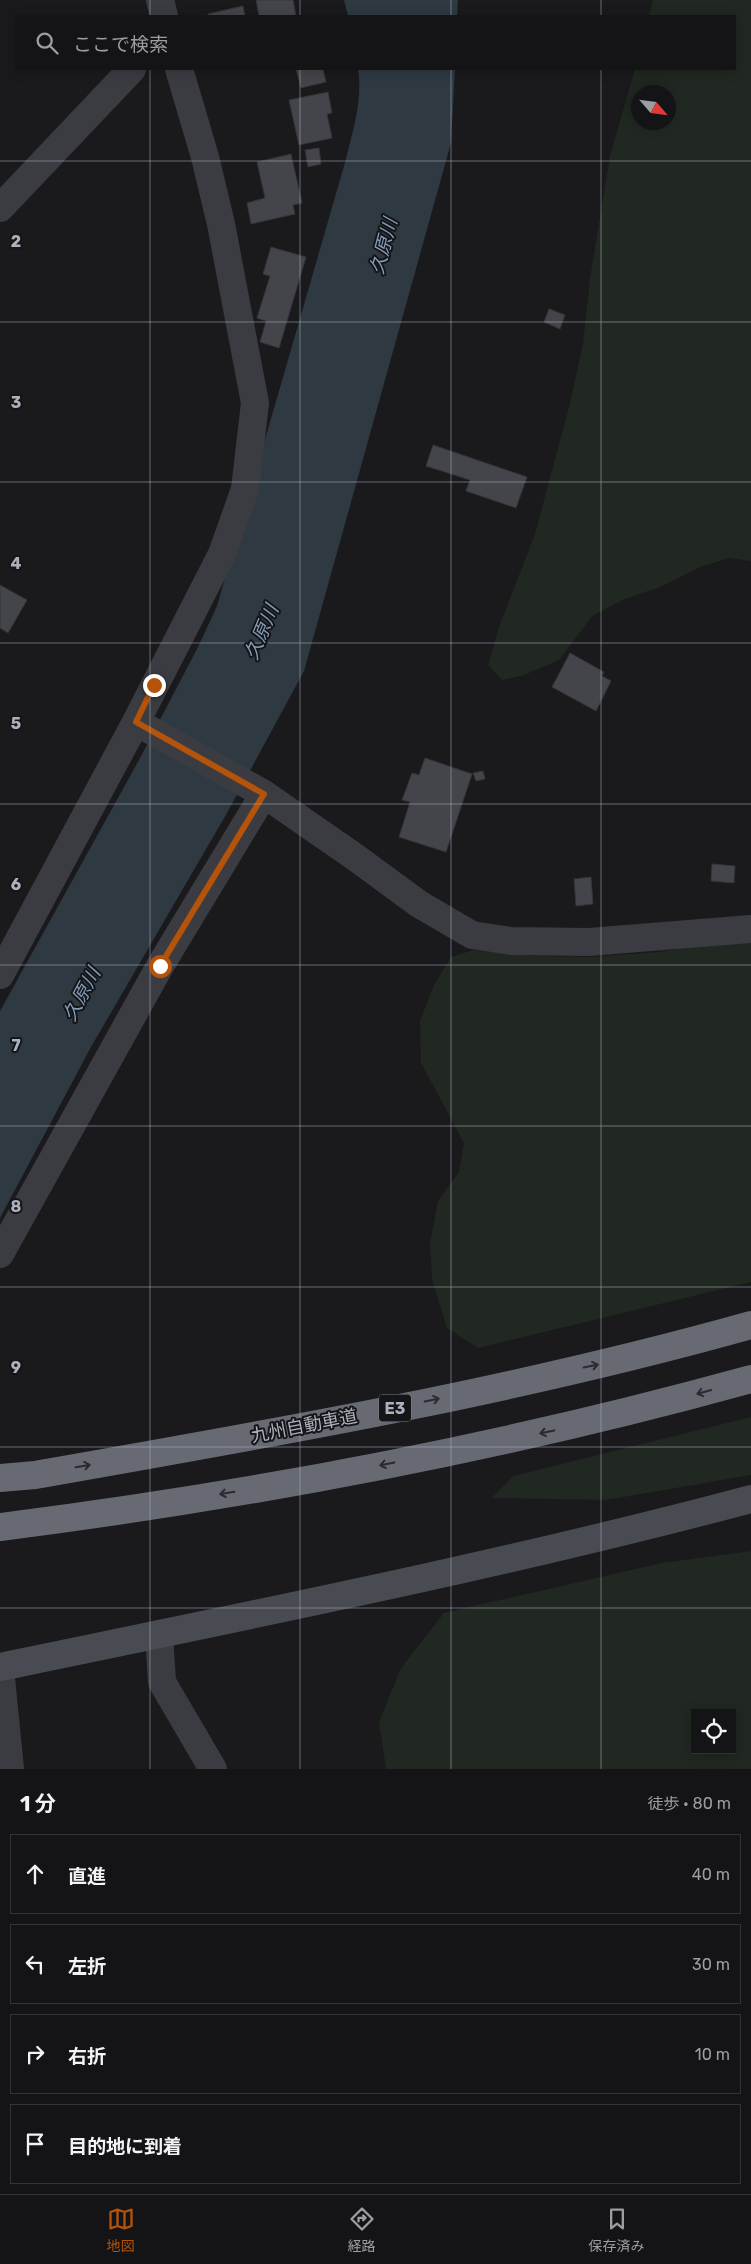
<!DOCTYPE html>
<html lang="ja">
<meta charset="utf-8">
<style>
body{margin:0;font-family:Rubik,"Noto Sans JP",sans-serif;background:#1d1d1f;color:#f1f3f6}
.controls{position:absolute;right:15px;bottom:15px;display:grid;overflow:hidden;border-radius:0px;box-shadow:0 2px 12px #0003}
.controls button{width:45px;height:45px;display:grid;place-items:center;padding:0;border:0;border-bottom:1px solid #333335;background:#141416;color:#f1f3f6;font:25px sans-serif}
.compass{position:absolute;left:631px;top:85px;width:45px;height:45px;border-radius:50%;background:#141416;box-shadow:0 2px 12px #0003;rotate:118deg}
.stop{position:absolute;width:15px;height:15px;margin:-11px;border:4px solid #b45309;border-radius:50%;background:#fff}
.stop.end{background:#b45309;border-color:#fff;box-shadow:0 1px 5px #0008}
.list{margin:0;padding:0;list-style:none}
h2{display:flex;justify-content:space-between;align-items:center;height:65px;margin:0;padding:0 20px;font-size:21px}
h2 small{font-size:16px;font-weight:400;color:#9d9ea1}
.list li{display:grid;grid-template-columns:32px 1fr auto;gap:15px;align-items:center;box-sizing:border-box;height:80px;margin:0 10px 10px;padding:0 10px;border:1px solid #333335;border-radius:0px}
.list b{display:block;font-size:19px;white-space:nowrap}
.list em{font-size:16px;font-style:normal;color:#9d9ea1}
.icon{flex:none;width:28px;height:28px;fill:none;stroke:currentColor;stroke-width:2;stroke-linecap:round;stroke-linejoin:round}
.map{position:relative;flex:none;width:751px;height:1769px;overflow:hidden}
.search{position:absolute;background:#141416;box-shadow:0 2px 12px #0003;left:15px;right:15px;top:15px;height:55px;display:flex;align-items:center;gap:12px;box-sizing:border-box;padding:0 18px;border-radius:0px;color:#9d9ea1;font-size:19px}
.sheet{height:425px;background:#141416}
nav{display:flex;justify-content:space-around;align-items:center;box-sizing:border-box;height:70px;border-top:1px solid #333335;background:#141416;font-size:14px;color:#9d9ea1}
nav a{display:grid;justify-items:center;gap:2px}
nav .on{color:#b45309}
.map>svg:first-child{display:block}
.green{fill:#202821;fill-rule:evenodd}
.water{fill:#2f3942}
.building{fill:#44454a;stroke:#343439}
.lines{fill:none;stroke-linecap:round;stroke-linejoin:round}
.street{stroke:#3b3c42;stroke-width:28}
.secondary{stroke:#494b52;stroke-width:28}
.highway{stroke:#676a73;stroke-width:28}
.oneway{stroke:#2a2a2f}
.route{stroke:#b45309;stroke-width:6}
.grid{fill:none;stroke:#acb1bd;stroke-width:1;stroke-opacity:0.55}
.labels{text-anchor:middle;stroke-width:4;stroke-linejoin:round;paint-order:stroke}
.shield{fill:#151518;stroke:#7f828c;stroke-width:1}
.shield-label{font-size:16px;font-weight:bold;fill:#acb1bd}
.street-label{font-size:18px;fill:#acb1bd;stroke:#151518}
.water-label{font-size:19px;font-style:italic;fill:#829db9;stroke:#151518}
.grid-label{font-size:16px;text-anchor:middle;font-weight:bold;fill:#acb1bd;stroke:#151518;stroke-width:4;stroke-linejoin:round;paint-order:stroke}
</style>
<div class="map">
<svg width="751" height="1769" viewBox="0 0 751 1769">
<rect width="100%" height="100%" fill="#1a1a1d"/>
<path class="green" d="M 653,0 L 751,0 L 751,561 L 729,558 L 700,567 L 660,587 L 625,599 L 592,616 L 559,660 L 524,675 L 502,680 L 488,665 L 499,627 L 535,534 L 569,407 L 583,344 L 590,279 L 610,156 L 635,69 L 735,69 L 735,16 L 649,16 ZM 668,92 L 668,122 L 638,122 L 638,92 Z
M 751,938 L 751,1282 L 478,1348 L 447,1328 L 432,1280 L 430,1243 L 438,1201 L 459,1172 L 464,1143 L 421,1063 L 420,1021 L 434,985 L 451,957 L 473,950 L 534,956 L 591,957 L 658,952 Z
M 751,1417 L 751,1475 L 606,1500 L 492,1498 L 513,1476 Z
M 751,1551 L 751,1769 L 386,1769 L 379,1722 L 401,1668 L 444,1613 L 662,1563 ZM 695,1713 L 732,1713 L 732,1750 L 695,1750 Z"/>
<path class="water" d="M 344,0 L 458,0 L 457,16 L 348,16 Z
M 358,69 L 455,69 L 451,143 L 304,671 L 227,813 L 91,1047 L 0,1218 L 0,1011 L 139,760 L 199,645 L 217,606 L 346,159 C 353,130 363,99 358,69 Z"/>
<path class="building" d="M 256,0 L 293,0 L 296,16 L 259,16 Z
M 243,6 L 245,16 L 208,16 L 208,14 Z
M 296,69 L 323,69 L 326,82 L 301,88 Z
M 328,92 L 332,113 L 327,114 L 332,138 L 299,145 L 289,100 Z
M 319,148 L 321,164 L 308,167 L 305,150 Z
M 291,154 L 302,203 L 293,205 L 295,214 L 251,224 L 247,203 L 265,198 L 257,162 Z
M 271,247 L 306,257 L 279,348 L 260,342 L 266,321 L 257,318 L 270,276 L 263,274 Z
M 549,309 L 565,315 L 560,329 L 544,322 Z
M 433,445 L 527,477 L 516,508 L 466,491 L 470,480 L 426,466 Z
M 0,585 L 27,600 L 8,633 L 0,628 Z
M 570,653 L 604,672 L 602,676 L 611,681 L 596,711 L 552,687 Z
M 425,758 L 472,774 L 446,852 L 399,837 L 410,802 L 402,800 L 412,773 L 419,775 Z
M 483,771 L 485,779 L 476,781 L 473,773 Z
M 712,864 L 735,866 L 734,883 L 711,881 Z
M 591,877 L 593,904 L 576,906 L 574,879 Z"/>
<g class="lines">
<path class="street" d="M 160,0 L 164,16
M 0,208 L 132,69
M 136,722 L 264,794 L 355,857 L 419,904 L 472,935 L 511,941 L 589,942 L 751,929
M 0,975 L 136,722 L 222,554 L 245,489 L 255,403 L 221,224 L 205,157 L 179,69
M 0,1254 L 160,966 L 264,794
M 159,1634 L 162,1682 L 213,1769
M 0,1668 L 10,1769"/>
<path class="secondary" d="M 0,1667 C 251,1615 503,1565 751,1499"/>
<path class="highway" d="M 0,1478 L 35,1475 C 275,1433 516,1391 751,1325
M 0,1527 C 253,1495 505,1447 751,1379"/>
</g>
<defs><path id="oneway-shaft" d="M-6 0H5M1.5-3L5.5 0L1.5 3" fill="none" stroke-width="1.6" stroke-linecap="round" stroke-linejoin="round" transform="scale(1.25)"/></defs>
<g class="oneway">
<use href="#oneway-shaft" transform="translate(591 1366) rotate(-12)"/>
<use href="#oneway-shaft" transform="translate(704 1392) rotate(164)"/>
<use href="#oneway-shaft" transform="translate(432 1400) rotate(-12)"/>
<use href="#oneway-shaft" transform="translate(547 1432) rotate(168)"/>
<use href="#oneway-shaft" transform="translate(387 1464) rotate(169)"/>
<use href="#oneway-shaft" transform="translate(83 1466) rotate(-10)"/>
<use href="#oneway-shaft" transform="translate(227 1493) rotate(171)"/>
</g>
<g class="lines">
<path class="route" d="M 154,685 L 136,722 L 264,794 L 160,966"/>
</g>
<path class="grid" d="M 150,0 L 150,16M 300,0 L 300,16M 451,0 L 451,16M 601,0 L 601,16M 150,69 L 150,1769M 300,69 L 300,1769M 451,69 L 451,1769M 601,69 L 601,1769M 0,161 L 751,161M 0,322 L 751,322M 0,482 L 751,482M 0,643 L 751,643M 0,804 L 751,804M 0,965 L 751,965M 0,1126 L 751,1126M 0,1287 L 751,1287M 0,1447 L 751,1447M 0,1608 L 751,1608"/>
<g class="labels">
<rect class="shield" x="379" y="1394.5" width="32" height="27" rx="4"/>
<g class="shield-label">
<text x="395" y="1414">E3</text>
</g>
<g class="street-label">
<text transform="translate(304 1426) rotate(-11)" y="6">九州自動車道</text>
</g>
<g class="water-label">
<text transform="translate(383 246) rotate(-75)" y="7">久原川</text>
<text transform="translate(261 632) rotate(-67)" y="7">久原川</text>
<text transform="translate(81 994) rotate(-62)" y="7">久原川</text>
</g>
</g>
<g class="grid-label">
<text x="16" y="247">2</text>
<text x="16" y="408">3</text>
<text x="16" y="569">4</text>
<text x="16" y="729">5</text>
<text x="16" y="890">6</text>
<text x="16" y="1051">7</text>
<text x="16" y="1212">8</text>
<text x="16" y="1373">9</text>
</g>
</svg>
<div class="controls">
<button><svg class="icon" aria-label="locate" viewBox="0 0 24 24"><circle cx="12" cy="12" r="6"/><path d="M12 2v4M12 18v4M2 12h4M18 12h4"/></svg></button>
</div>
<svg class="compass" viewBox="-18 -18 36 36"><path d="M0-13l5 13h-10z" fill="#e53935"/><path d="M0 13l5-13h-10z" fill="#9d9ea1"/></svg>
<div class="stop" style="left:160px;top:966px"></div>
<div class="stop end" style="left:154px;top:685px"></div>
<div class="search"><svg class="icon" aria-label="search" viewBox="0 0 24 24"><circle cx="10" cy="10" r="6"/><path d="M15 15l6 6"/></svg>ここで検索</div>
</div>
<section class="sheet">
<h2>1 分<small>徒歩 · 80 m</small></h2>
<ul class="list">
<li><svg class="icon" aria-label="ahead" viewBox="0 0 24 24"><path d="M12 20V5M6 11l6-6 6 6"/></svg><div><b>直進</b></div><em>40 m</em></li>
<li><svg class="icon" aria-label="left" viewBox="0 0 24 24"><path d="M17 20v-9H6M10 6l-5 5 5 5"/></svg><div><b>左折</b></div><em>30 m</em></li>
<li><svg class="icon" aria-label="right" viewBox="0 0 24 24"><path d="M7 20v-9h11M14 6l5 5-5 5"/></svg><div><b>右折</b></div><em>10 m</em></li>
<li><svg class="icon" aria-label="arrive" viewBox="0 0 24 24"><path d="M6 21V4h12l-3 4 3 4H6"/></svg><div><b>目的地に到着</b></div></li>
</ul>
</section>
<nav>
<a class="on"><svg class="icon" aria-label="map" viewBox="0 0 24 24"><path d="M3 6l6-2 6 2 6-2v14l-6 2-6-2-6 2zM9 4v14M15 6v14"/></svg>地図</a>
<a><svg class="icon" aria-label="directions" viewBox="0 0 24 24"><path d="M12 3l9 9-9 9-9-9zM9 14v-3h6M13 9l2 2-2 2"/></svg>経路</a>
<a><svg class="icon" aria-label="saved" viewBox="0 0 24 24"><path d="M7 4h10v16l-5-4-5 4z"/></svg>保存済み</a>
</nav>
